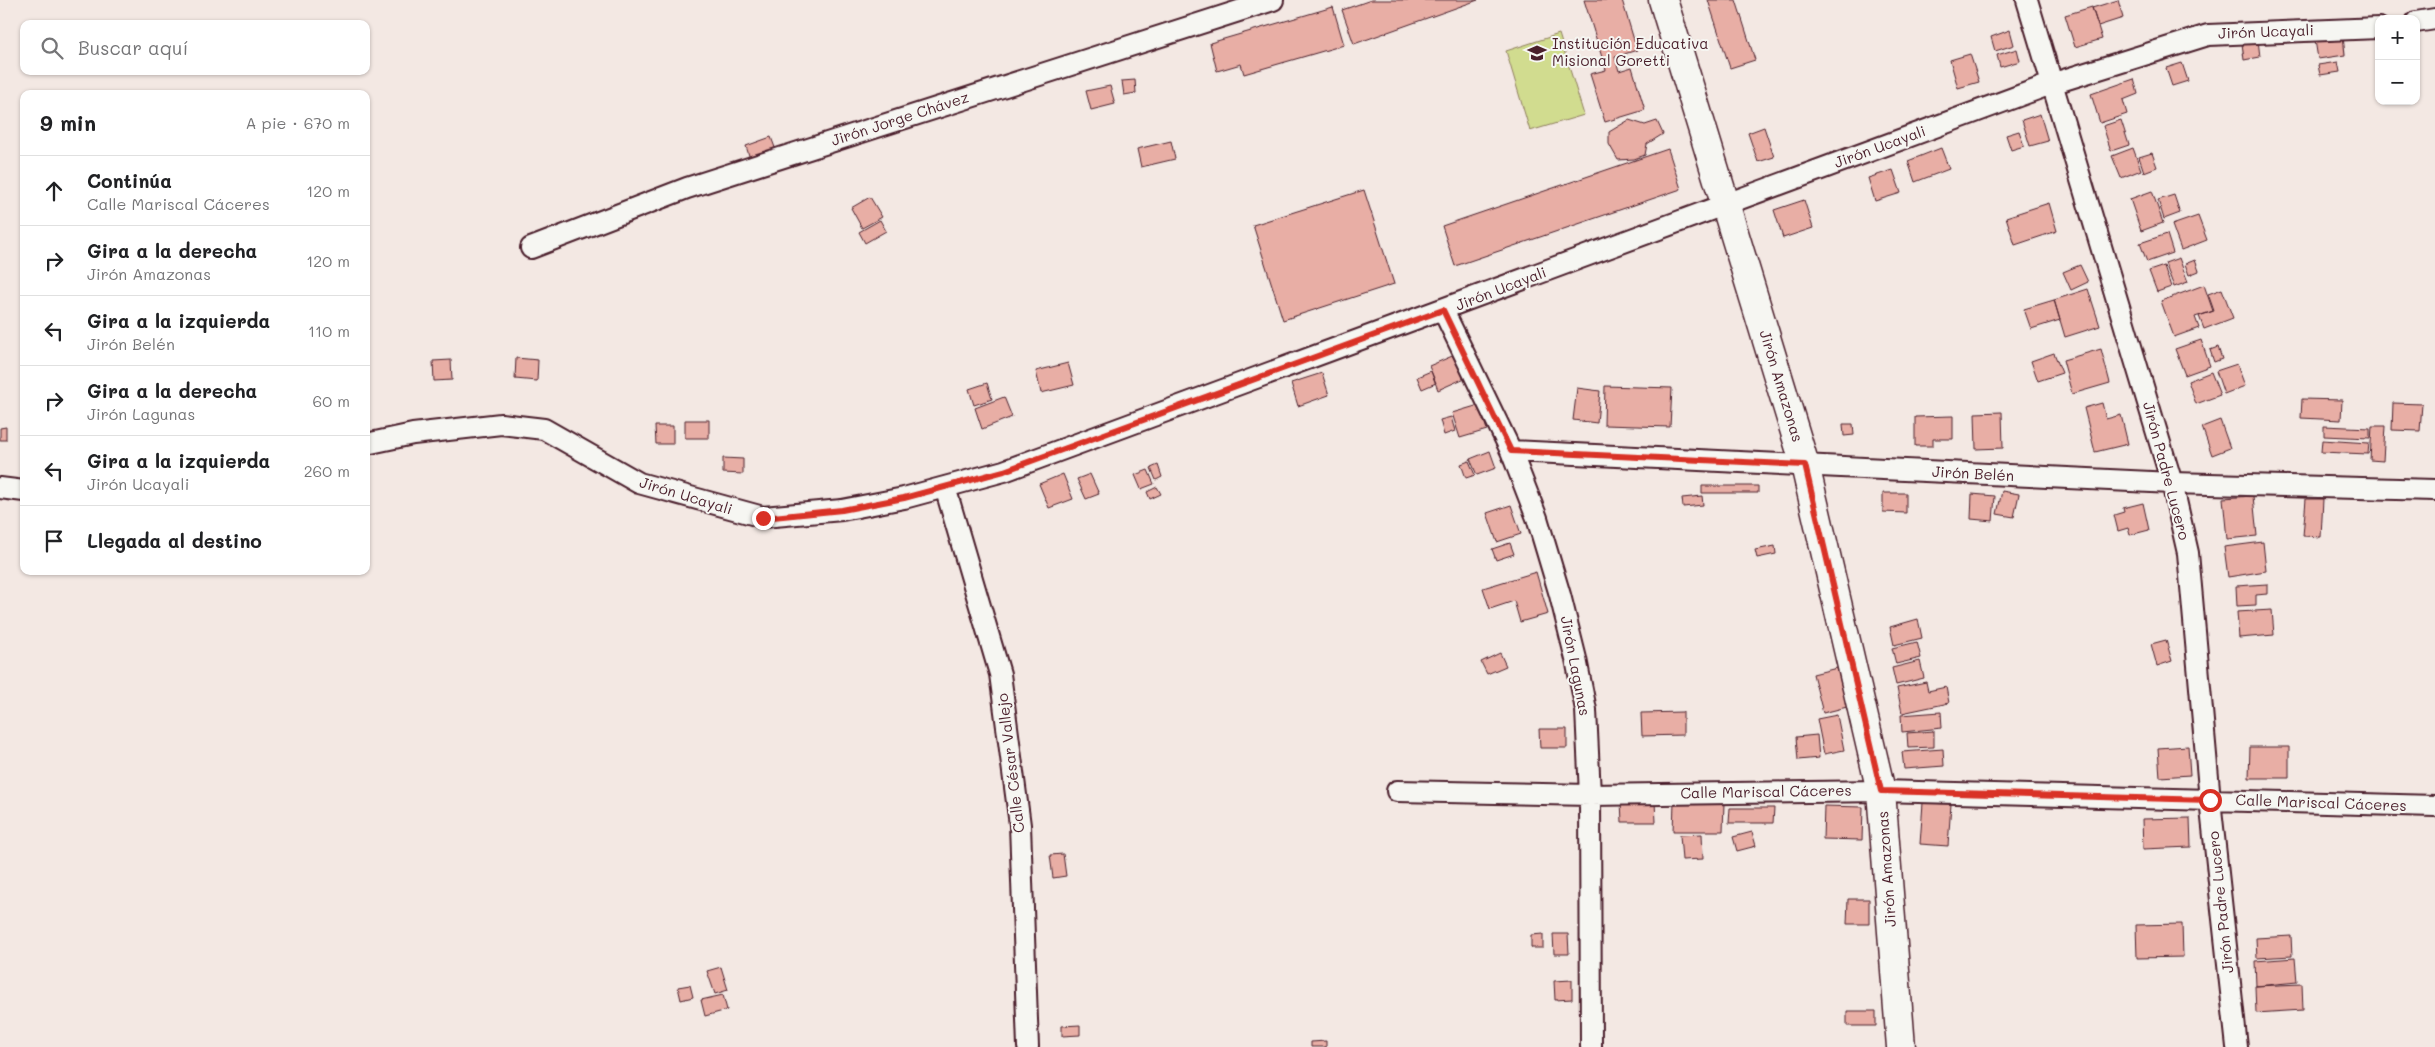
<!DOCTYPE html>
<html lang="es">
<meta charset="utf-8">
<style>
body{margin:0;font-family:Mali,sans-serif;background:#f2f2f2;color:#202124}
.controls{position:absolute;right:15px;top:15px;display:grid;overflow:hidden;border-radius:10px;box-shadow:0 1px 4px #0004}
.controls button{width:45px;height:45px;display:grid;place-items:center;padding:0;border:0;border-bottom:1px solid #e0e0e0;background:#fff;color:#202124;font:25px sans-serif}
.stop{position:absolute;width:15px;height:15px;margin:-11px;border:4px solid #d93025;border-radius:50%;background:#fff}
.stop.end{background:#d93025;border-color:#fff;box-shadow:0 1px 5px #0008}
.list{margin:0;padding:0;list-style:none}
h2{display:flex;justify-content:space-between;align-items:center;height:65px;margin:0;padding:0 20px;font-size:21px}
h2 small{font-size:16px;font-weight:400;color:#757577}
.list li{display:grid;grid-template-columns:32px 1fr auto;gap:15px;align-items:center;box-sizing:border-box;height:70px;padding:0 20px;border-top:1px solid #e0e0e0}
.list b{display:block;font-size:19px;white-space:nowrap}
.list p{margin:0;font-size:16px;white-space:nowrap;color:#757577}
.list em{font-size:16px;font-style:normal;color:#757577}
.icon{flex:none;width:28px;height:28px;fill:none;stroke:currentColor;stroke-width:2;stroke-linecap:round;stroke-linejoin:round}
.map{position:relative;flex:none;width:2435px;height:1047px;overflow:hidden}
.search{position:absolute;background:#fff;box-shadow:0 1px 4px #0004;left:20px;top:20px;width:350px;height:55px;display:flex;align-items:center;gap:12px;box-sizing:border-box;padding:0 18px;border-radius:10px;color:#757577;font-size:19px}
.panel{position:absolute;background:#fff;box-shadow:0 1px 4px #0004;left:20px;top:90px;width:350px;height:485px;border-radius:10px}
.map>svg:first-child{display:block}
.park{fill:#d1dc8f;stroke:#8e7e5d}
.building{fill:#e8aea5;stroke:#4a1f2b}
.lines{fill:none;stroke-linecap:round;stroke-linejoin:round}
.street-casing{stroke:#4a1f2b;stroke-width:24}
.secondary-casing{stroke:#4a1f2b;stroke-width:31}
.street{stroke:#f6f6f2;stroke-width:20}
.secondary{stroke:#f6f6f2;stroke-width:28}
.route{stroke:#d93025;stroke-width:6}
.labels{text-anchor:middle;stroke-width:4;stroke-linejoin:round;paint-order:stroke}
.street-label{font-size:15px;fill:#4a1f2b;stroke:#f6f6f2}
.poi-label{font-size:15px;fill:#4a1f2b;stroke:#f6f6f2;text-anchor:start}
</style>
<div class="map">
<svg width="2435" height="1047" viewBox="0 0 2435 1047">
<rect width="100%" height="100%" fill="#f3e8e3"/>
<filter id="ink" filterUnits="userSpaceOnUse"><feTurbulence type="fractalNoise" baseFrequency=".02" numOctaves="2"/><feDisplacementMap in="SourceGraphic" scale="10" xChannelSelector="R" yChannelSelector="G"/><feConvolveMatrix kernelMatrix="1 2 1 2 8 2 1 2 1" color-interpolation-filters="sRGB"/></filter>
<g filter="url(#ink)">
<path class="park" d="M 1559,34 L 1584,115 L 1530,131 L 1506,51 Z"/>
<path class="building" d="M 1371,0 L 1478,0 L 1354,44 L 1342,10 Z
M 1584,0 L 1622,0 L 1637,50 L 1615,57 L 1619,71 L 1632,67 L 1645,110 L 1605,122 L 1590,74 L 1606,70 Z
M 1708,0 L 1736,0 L 1755,60 L 1730,68 Z
M 2118,0 L 2123,18 L 2098,26 L 2092,8 Z
M 1333,7 L 1344,45 L 1244,74 L 1241,64 L 1217,71 L 1210,43 Z
M 2092,7 L 2102,39 L 2075,47 L 2065,15 Z
M 2010,30 L 2014,45 L 1995,51 L 1991,37 Z
M 2343,36 L 2345,55 L 2318,59 L 2315,40 Z
M 2258,40 L 2260,57 L 2244,60 L 2242,43 Z
M 2017,49 L 2020,61 L 2000,67 L 1997,55 Z
M 1970,54 L 1979,82 L 1958,88 L 1950,60 Z
M 2338,62 L 2340,72 L 2320,75 L 2318,65 Z
M 2182,63 L 2188,81 L 2172,86 L 2166,68 Z
M 2134,79 L 2138,94 L 2123,100 L 2127,114 L 2100,123 L 2091,94 Z
M 1135,80 L 1136,93 L 1124,95 L 1122,81 Z
M 1110,86 L 1115,104 L 1091,110 L 1086,91 Z
M 2040,114 L 2048,141 L 2030,146 L 2022,120 Z
M 1629,120 L 1645,125 L 1657,121 L 1663,134 L 1647,144 L 1645,155 L 1634,159 L 1618,160 L 1609,144 L 1609,132 Z
M 2121,120 L 2129,145 L 2111,151 L 2103,126 Z
M 1764,127 L 1774,157 L 1758,162 L 1748,133 Z
M 2019,131 L 2024,146 L 2011,150 L 2006,135 Z
M 771,137 L 777,153 L 751,162 L 746,146 Z
M 1171,141 L 1175,159 L 1141,167 L 1137,149 Z
M 1941,148 L 1949,169 L 1915,182 L 1908,161 Z
M 2133,148 L 2141,170 L 2121,178 L 2112,156 Z
M 1668,149 L 1681,189 L 1455,266 L 1442,226 Z
M 2152,153 L 2157,167 L 2144,172 L 2139,157 Z
M 1893,170 L 1901,193 L 1875,201 L 1868,178 Z
M 1364,190 L 1394,284 L 1283,320 L 1253,225 Z
M 2152,191 L 2163,223 L 2141,231 L 2130,199 Z
M 2174,195 L 2180,213 L 2164,219 L 2158,200 Z
M 870,197 L 882,217 L 862,228 L 851,208 Z
M 1804,200 L 1813,228 L 1783,238 L 1774,210 Z
M 2049,203 L 2057,231 L 2015,245 L 2006,217 Z
M 2198,216 L 2207,240 L 2181,250 L 2172,225 Z
M 880,220 L 886,231 L 865,243 L 859,232 Z
M 2167,234 L 2173,253 L 2147,262 L 2140,243 Z
M 2179,258 L 2188,282 L 2174,287 L 2165,263 Z
M 2195,260 L 2199,271 L 2189,275 L 2185,264 Z
M 2080,265 L 2088,282 L 2071,290 L 2063,272 Z
M 2164,266 L 2171,287 L 2157,292 L 2149,271 Z
M 2204,285 L 2213,311 L 2195,317 L 2199,328 L 2174,337 L 2161,301 Z
M 2088,289 L 2100,326 L 2065,337 L 2054,300 Z
M 2222,289 L 2233,318 L 2204,329 L 2199,316 L 2214,311 L 2208,294 Z
M 2054,300 L 2060,320 L 2031,329 L 2024,309 Z
M 2201,340 L 2210,366 L 2185,375 L 2175,349 Z
M 2218,347 L 2222,359 L 2214,362 L 2210,350 Z
M 2101,349 L 2110,383 L 2072,394 L 2063,360 Z
M 2054,353 L 2062,373 L 2038,381 L 2031,361 Z
M 1457,354 L 1467,377 L 1438,390 L 1429,366 Z
M 516,358 L 538,360 L 537,381 L 515,379 Z
M 451,360 L 452,380 L 434,381 L 433,361 Z
M 1068,363 L 1074,385 L 1041,393 L 1036,371 Z
M 2237,364 L 2245,386 L 2224,394 L 2216,371 Z
M 1431,371 L 1436,383 L 1422,389 L 1417,377 Z
M 2211,372 L 2220,395 L 2196,404 L 2188,381 Z
M 1322,373 L 1329,395 L 1298,406 L 1291,383 Z
M 987,383 L 992,399 L 974,405 L 969,389 Z
M 1605,386 L 1672,388 L 1670,427 L 1604,425 Z
M 1577,388 L 1600,391 L 1597,423 L 1573,420 Z
M 1004,397 L 1012,417 L 982,429 L 975,408 Z
M 2302,399 L 2342,400 L 2341,420 L 2301,418 Z
M 2102,403 L 2106,419 L 2121,415 L 2128,444 L 2095,452 L 2084,408 Z
M 2393,403 L 2422,404 L 2420,431 L 2392,430 Z
M 1479,405 L 1487,430 L 1460,438 L 1452,413 Z
M 2002,412 L 2003,448 L 1976,449 L 1975,413 Z
M 1953,416 L 1953,439 L 1933,439 L 1933,446 L 1915,446 L 1915,417 Z
M 1451,417 L 1455,431 L 1444,435 L 1440,420 Z
M 685,420 L 709,420 L 709,438 L 685,438 Z
M 2220,420 L 2230,448 L 2212,455 L 2202,427 Z
M 1843,424 L 1853,424 L 1854,435 L 1844,436 Z
M 655,426 L 673,426 L 673,444 L 656,444 Z
M 2324,426 L 2370,428 L 2370,438 L 2324,436 Z
M 2372,426 L 2385,426 L 2383,461 L 2370,460 Z
M 6,427 L 6,440 L 0,440 L 0,428 Z
M 2322,440 L 2369,443 L 2368,454 L 2321,452 Z
M 1490,451 L 1496,468 L 1477,475 L 1470,459 Z
M 723,458 L 743,459 L 743,474 L 723,473 Z
M 1469,461 L 1475,475 L 1466,478 L 1461,464 Z
M 1158,465 L 1162,477 L 1156,480 L 1151,468 Z
M 1148,470 L 1154,484 L 1141,489 L 1135,475 Z
M 1063,474 L 1073,499 L 1049,508 L 1039,484 Z
M 1090,474 L 1099,494 L 1086,499 L 1077,479 Z
M 1702,486 L 1758,486 L 1758,493 L 1702,493 Z
M 1157,487 L 1161,494 L 1150,499 L 1147,492 Z
M 2002,491 L 2019,494 L 2014,517 L 1997,514 Z
M 1883,493 L 1906,493 L 1906,513 L 1883,512 Z
M 1972,494 L 1995,496 L 1993,521 L 1971,519 Z
M 1702,496 L 1703,505 L 1683,507 L 1682,498 Z
M 2253,496 L 2257,536 L 2227,539 L 2223,498 Z
M 2306,499 L 2323,499 L 2321,537 L 2303,536 Z
M 2143,503 L 2149,530 L 2130,535 L 2128,528 L 2118,531 L 2114,515 L 2124,512 L 2123,508 Z
M 1511,505 L 1521,534 L 1497,542 L 1487,513 Z
M 2263,542 L 2266,571 L 2228,577 L 2224,547 Z
M 1510,543 L 1514,554 L 1496,560 L 1492,549 Z
M 1775,546 L 1776,554 L 1757,558 L 1755,550 Z
M 1536,572 L 1548,614 L 1520,622 L 1514,601 L 1490,609 L 1483,588 Z
M 2267,584 L 2267,594 L 2256,595 L 2256,605 L 2237,606 L 2236,586 Z
M 2272,610 L 2274,635 L 2239,638 L 2237,612 Z
M 1918,619 L 1922,638 L 1894,645 L 1890,627 Z
M 2166,640 L 2172,661 L 2157,666 L 2151,644 Z
M 1917,642 L 1921,658 L 1896,664 L 1892,648 Z
M 1500,653 L 1506,666 L 1487,674 L 1481,662 Z
M 1920,661 L 1924,678 L 1896,685 L 1892,668 Z
M 1837,668 L 1847,707 L 1823,713 L 1813,674 Z
M 1926,682 L 1928,691 L 1946,687 L 1949,703 L 1902,713 L 1897,688 Z
M 1683,712 L 1683,735 L 1642,736 L 1641,713 Z
M 1941,712 L 1942,728 L 1902,732 L 1901,715 Z
M 1837,715 L 1844,750 L 1824,754 L 1817,719 Z
M 1539,729 L 1567,729 L 1567,748 L 1540,748 Z
M 1934,731 L 1934,747 L 1908,748 L 1907,733 Z
M 1817,735 L 1819,758 L 1798,760 L 1796,737 Z
M 2188,746 L 2190,775 L 2160,777 L 2158,748 Z
M 2250,747 L 2289,747 L 2289,778 L 2249,778 Z
M 1943,749 L 1944,766 L 1904,769 L 1902,752 Z
M 1621,801 L 1655,802 L 1656,822 L 1622,822 Z
M 1674,803 L 1724,803 L 1723,831 L 1673,831 Z
M 1923,803 L 1951,804 L 1948,846 L 1920,844 Z
M 1824,806 L 1863,807 L 1862,840 L 1823,839 Z
M 1730,808 L 1774,808 L 1773,823 L 1729,823 Z
M 2190,818 L 2191,847 L 2143,849 L 2142,819 Z
M 1752,832 L 1756,846 L 1737,851 L 1733,837 Z
M 1702,834 L 1703,859 L 1682,860 L 1680,835 Z
M 1063,854 L 1066,876 L 1053,878 L 1050,855 Z
M 1848,899 L 1869,899 L 1869,924 L 1847,924 Z
M 2182,924 L 2183,957 L 2137,958 L 2136,925 Z
M 1543,934 L 1543,948 L 1531,948 L 1531,935 Z
M 1553,934 L 1568,934 L 1569,954 L 1554,954 Z
M 2291,936 L 2292,956 L 2257,958 L 2256,938 Z
M 2295,958 L 2297,982 L 2256,986 L 2255,961 Z
M 721,967 L 728,990 L 715,994 L 707,971 Z
M 1572,980 L 1572,999 L 1555,1000 L 1554,981 Z
M 2302,984 L 2303,1010 L 2256,1013 L 2255,986 Z
M 690,985 L 693,997 L 681,1000 L 678,987 Z
M 723,995 L 727,1010 L 705,1016 L 701,1000 Z
M 1847,1011 L 1876,1011 L 1876,1026 L 1847,1026 Z
M 1080,1025 L 1080,1035 L 1062,1036 L 1062,1026 Z
M 1326,1041 L 1326,1047 L 1311,1047 L 1311,1042 Z"/>
<g class="lines">
<g class="street-casing">
<path id="street" d="M 2027,0 L 2172,483 L 2188,553 L 2210,800 L 2237,1047
M 2416,22 L 2435,19
M 531,248 L 687,188 L 1273,0
M 1443,310 L 1511,451 L 1537,518 L 1560,595 L 1576,659 L 1586,710 L 1590,795 L 1591,1047
M 366,444 L 413,434 L 501,424 L 544,429 L 639,483 L 763,517 L 842,510 L 904,498 L 1004,471 L 2051,84 L 2208,35 L 2379,28
M 1511,451 L 2172,483 L 2435,490
M 945,487 L 1000,674 L 1020,825 L 1028,1047
M 0,488 L 24,491
M 1397,791 L 1590,795 L 1881,791 L 2435,806"/>
</g>
<g class="secondary-casing">
<path id="secondary" d="M 1663,0 L 1805,465 L 1881,791 L 1901,1047"/>
</g>
<use href="#street" class="street"/>
<use href="#secondary" class="secondary"/>
</g>
</g>
<g class="lines" filter="url(#ink)">
<path class="route" d="M 763,518 L 842,510 L 904,498 L 1004,471 L 1443,310 L 1511,451 L 1805,465 L 1881,791 L 2210,800"/>
</g>
<defs>
<g id="school-bare" transform="scale(1.5)"><path d="M0-5L7-2L0 1L-7-2ZM-4 1L0 2.5L4 1V4Q0 6-4 4Z" fill="#4a1f2b" stroke="#f6f6f2" stroke-width="2.5" paint-order="stroke"/></g>
</defs>
<g fill-rule="evenodd">
<use href="#school-bare" x="1537" y="53"/>
</g>
<g class="labels">
<g class="street-label">
<text transform="translate(2266 32) rotate(-2)" y="5">Jirón Ucayali</text>
<text transform="translate(900 119) rotate(-18)" y="5">Jirón Jorge Chávez</text>
<text transform="translate(1880 147) rotate(-20)" y="5">Jirón Ucayali</text>
<text transform="translate(1501 289) rotate(-21)" y="5">Jirón Ucayali</text>
<text transform="translate(1781 386) rotate(73)" y="5">Jirón Amazonas</text>
<text transform="translate(2166 471) rotate(75)" y="5">Jirón Padre Lucero</text>
<text transform="translate(1973 474) rotate(3)" y="5">Jirón Belén</text>
<text transform="translate(686 496) rotate(17)" y="5">Jirón Ucayali</text>
<text transform="translate(1575 666) rotate(79)" y="5">Jirón Lagunas</text>
<text transform="translate(1011 763) rotate(-97)" y="5">Calle César Vallejo</text>
<text transform="translate(1766 792) rotate(-1)" y="5">Calle Mariscal Cáceres</text>
<text transform="translate(2321 803) rotate(2)" y="5">Calle Mariscal Cáceres</text>
<text transform="translate(1887 869) rotate(-94)" y="5">Jirón Amazonas</text>
<text transform="translate(2221 902) rotate(-96)" y="5">Jirón Padre Lucero</text>
</g>
<g class="poi-label">
<text x="1552" y="49">Institución Educativa<tspan x="1552" dy="17">Misional Goretti</tspan></text>
</g>
</g>
</svg>
<div class="controls">
<button>+</button>
<button>−</button>
</div>
<div class="stop" style="left:2210px;top:800px"></div>
<div class="stop end" style="left:763px;top:518px"></div>
<div class="search"><svg class="icon" aria-label="search" viewBox="0 0 24 24"><circle cx="10" cy="10" r="6"/><path d="M15 15l6 6"/></svg>Buscar aquí</div>
<section class="panel">
<h2>9 min<small>A pie · 670 m</small></h2>
<ul class="list">
<li><svg class="icon" aria-label="ahead" viewBox="0 0 24 24"><path d="M12 20V5M6 11l6-6 6 6"/></svg><div><b>Continúa</b><p>Calle Mariscal Cáceres</p></div><em>120 m</em></li>
<li><svg class="icon" aria-label="right" viewBox="0 0 24 24"><path d="M7 20v-9h11M14 6l5 5-5 5"/></svg><div><b>Gira a la derecha</b><p>Jirón Amazonas</p></div><em>120 m</em></li>
<li><svg class="icon" aria-label="left" viewBox="0 0 24 24"><path d="M17 20v-9H6M10 6l-5 5 5 5"/></svg><div><b>Gira a la izquierda</b><p>Jirón Belén</p></div><em>110 m</em></li>
<li><svg class="icon" aria-label="right" viewBox="0 0 24 24"><path d="M7 20v-9h11M14 6l5 5-5 5"/></svg><div><b>Gira a la derecha</b><p>Jirón Lagunas</p></div><em>60 m</em></li>
<li><svg class="icon" aria-label="left" viewBox="0 0 24 24"><path d="M17 20v-9H6M10 6l-5 5 5 5"/></svg><div><b>Gira a la izquierda</b><p>Jirón Ucayali</p></div><em>260 m</em></li>
<li><svg class="icon" aria-label="arrive" viewBox="0 0 24 24"><path d="M6 21V4h12l-3 4 3 4H6"/></svg><div><b>Llegada al destino</b></div></li>
</ul>
</section>
</div>
